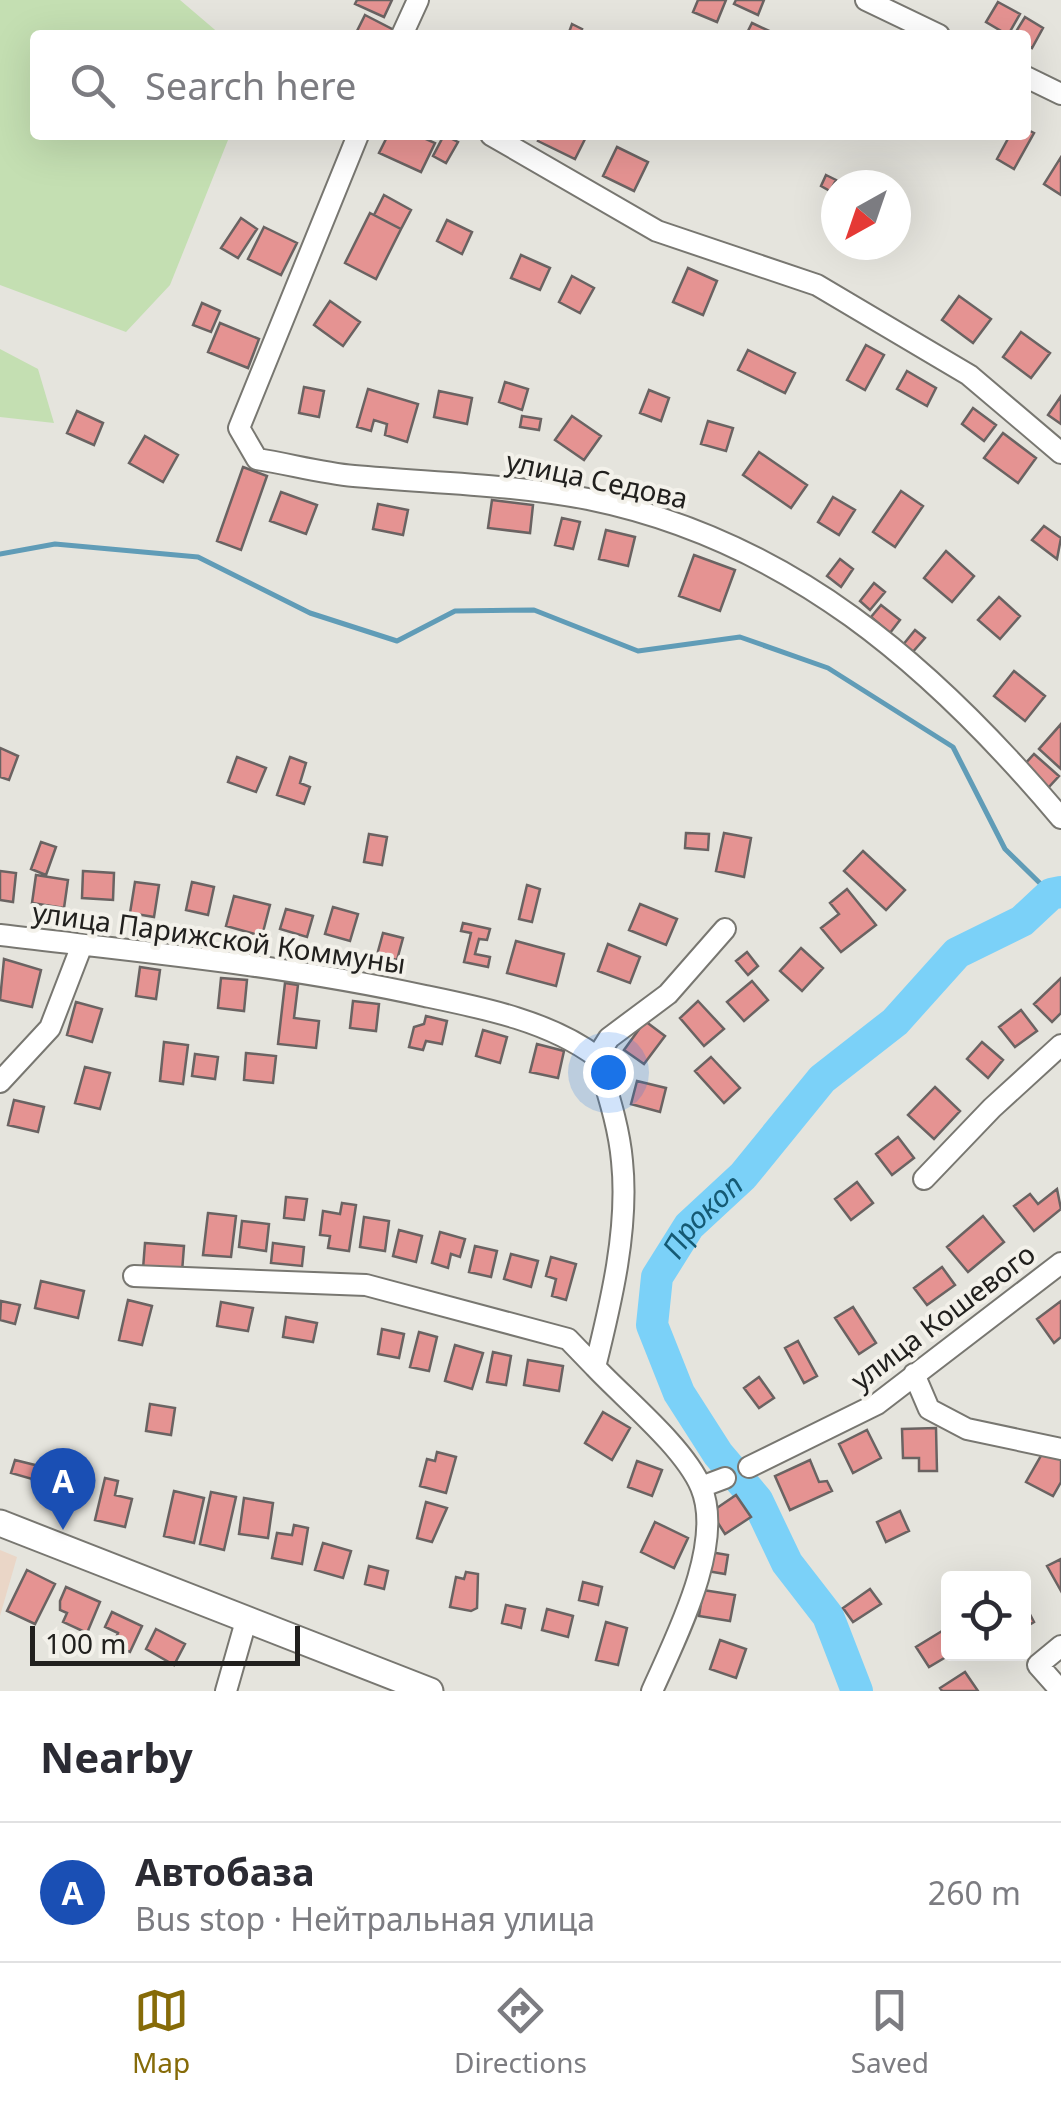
<!DOCTYPE html>
<meta charset="utf-8">
<style>
body{margin:0;font-family:"Noto Sans",sans-serif;background:#f2f2f3;color:#2b2b33}
.controls{position:absolute;right:30px;bottom:30px;display:grid;overflow:hidden;border-radius:10px;box-shadow:0 10px 40px #0002}
.controls button{width:90px;height:90px;display:grid;place-items:center;padding:0;border:0;border-bottom:2px solid #e1e1e2;background:#fff;color:#2b2b33;font:50px sans-serif}
.compass{position:absolute;left:821px;top:170px;width:90px;height:90px;border-radius:50%;background:#fff;box-shadow:0 10px 40px #0002;rotate:220deg}
.scale{position:absolute;left:30px;bottom:25px;width:270px;box-sizing:border-box;padding-left:10px;border:5px solid #21201e;border-top:0;font-size:28px;line-height:35px;white-space:nowrap;color:#21201e;-webkit-text-stroke:8px #f3f1ea;paint-order:stroke}
.you{position:absolute;left:608px;top:1072px;width:35px;height:35px;margin:-25px;border:8px solid #fff;border-radius:50%;background:#1a73e8;box-shadow:0 0 0 15px #1a73e833}
.badge{display:grid;place-items:center;width:65px;height:65px;border-radius:50%;background:#866b08;color:#fff;font-size:32px;font-weight:700}
.pin{position:absolute;translate:-50% -82px;filter:drop-shadow(0 2px 5px #0008)}
.pin::after{content:'';position:absolute;top:52px;width:35px;height:30px;background:inherit;clip-path:polygon(0 0,100% 0,50% 100%)}
.list{margin:0;padding:0;list-style:none}
h2{display:flex;justify-content:space-between;align-items:center;height:130px;margin:0;padding:0 40px;font-size:42px}
h2 small{font-size:32px;font-weight:400;color:#7c7c81}
.list li{display:grid;grid-template-columns:65px 1fr auto;gap:30px;align-items:center;box-sizing:border-box;height:140px;padding:0 40px;border-top:2px solid #e1e1e2}
.list b{display:block;font-size:38px;white-space:nowrap}
.list p{margin:0;font-size:32px;white-space:nowrap;color:#7c7c81}
.list em{font-size:32px;font-style:normal;color:#7c7c81}
.icon{flex:none;width:55px;height:55px;fill:none;stroke:currentColor;stroke-width:2;stroke-linecap:round;stroke-linejoin:round}
.map{position:relative;flex:none;width:1061px;height:1691px;overflow:hidden}
.search{position:absolute;background:#fff;box-shadow:0 10px 40px #0002;left:30px;right:30px;top:30px;height:110px;display:flex;align-items:center;gap:25px;box-sizing:border-box;padding:0 35px;border-radius:10px;color:#7c7c81;font-size:38px}
.sheet{height:270px;background:#fff}
nav{display:flex;justify-content:space-around;align-items:center;box-sizing:border-box;height:140px;border-top:2px solid #e1e1e2;background:#fff;font-size:28px;color:#7c7c81}
nav a{display:grid;justify-items:center;gap:5px}
nav .on{color:#866b08}
.map>svg:first-child{display:block}
.industrial{fill:#ead6c7}
.green{fill:#c4dfb2}
.lines{fill:none;stroke-linecap:round;stroke-linejoin:round}
.stream{stroke:#609cb7;stroke-width:5}
.river{stroke:#7bd1f8;stroke-width:32}
.building{fill:#e59392;stroke:#6a6362;stroke-width:2.5}
.minor-casing{stroke:#787771;stroke-width:24}
.major-casing{stroke:#787771;stroke-width:29}
.minor{stroke:#fff;stroke-width:20}
.major{stroke:#fff;stroke-width:25}
.labels{text-anchor:middle;stroke-width:8;stroke-linejoin:round;paint-order:stroke}
.street-label{font-size:28px;fill:#21201e;stroke:#f3f1ea}
.water-label{font-size:30px;font-style:italic;fill:#155a74;stroke:#f3f1ea}
</style>
<div class="map">
<svg width="1061" height="1691" viewBox="0 0 1061 1691">
<rect width="100%" height="100%" fill="#e5e4dd"/>
<path class="industrial" d="M 0,1550 L 17,1557 L 0,1616 Z"/>
<path class="green" d="M 0,0 L 180,0 L 221,35 L 35,35 L 35,135 L 230,135 L 170,285 L 126,332 L 0,285 Z
M 0,349 L 38,369 L 54,423 L 0,417 Z"/>
<g class="lines">
<path class="stream" d="M 0,554 L 55,544 L 198,557 L 310,613 L 397,641 L 455,611 L 534,610 L 638,651 L 740,637 L 828,668 L 953,747 L 1005,849 L 1051,894"/>
<path class="river" id="s1" d="M 857,1691 L 828,1616 L 787,1563 L 757,1500 L 718,1454 L 679,1393 L 652,1325 L 657,1277 L 689,1226 L 743,1176 L 822,1079 L 895,1022 L 957,953 L 1022,921 L 1051,894 L 1061,892"/>
</g>
<path class="building" d="M 357,0 L 392,0 L 384,17 L 355,4 Z
M 698,0 L 726,0 L 717,22 L 693,12 Z
M 736,0 L 764,0 L 758,15 L 734,4 Z
M 998,2 L 1020,14 L 1008,35 L 986,22 Z
M 365,15 L 392,29 L 388,35 L 355,35 Z
M 1025,17 L 1043,28 L 1032,48 L 1026,45 L 1026,35 L 1014,35 Z
M 752,23 L 778,35 L 746,35 Z
M 572,24 L 582,29 L 579,35 L 568,35 Z
M 1026,129 L 1034,133 L 1014,169 L 997,159 L 1010,135 L 1026,135 Z
M 388,135 L 417,135 L 435,143 L 421,172 L 379,153 Z
M 444,135 L 458,142 L 446,163 L 433,156 Z
M 541,135 L 587,135 L 575,159 L 538,141 Z
M 617,147 L 648,162 L 634,191 L 603,176 Z
M 1061,157 L 1061,195 L 1044,184 Z
M 826,175 L 836,180 L 830,191 L 821,186 Z
M 384,195 L 411,210 L 401,229 L 374,215 Z
M 370,213 L 401,229 L 376,279 L 345,263 Z
M 241,218 L 257,229 L 238,258 L 221,248 Z
M 447,220 L 472,232 L 462,254 L 437,241 Z
M 264,227 L 297,243 L 281,275 L 248,259 Z
M 521,255 L 550,268 L 540,290 L 511,278 Z
M 688,268 L 717,281 L 703,315 L 673,302 Z
M 572,276 L 594,288 L 580,313 L 559,302 Z
M 959,296 L 991,319 L 973,343 L 942,320 Z
M 330,301 L 360,322 L 343,346 L 314,325 Z
M 202,303 L 220,311 L 211,332 L 193,325 Z
M 220,323 L 259,339 L 248,368 L 208,352 Z
M 1021,332 L 1050,353 L 1031,378 L 1003,357 Z
M 866,345 L 884,355 L 865,390 L 847,380 Z
M 748,350 L 795,373 L 785,393 L 738,370 Z
M 907,371 L 936,388 L 927,406 L 897,389 Z
M 505,382 L 528,389 L 522,410 L 499,402 Z
M 304,387 L 324,391 L 319,417 L 299,413 Z
M 368,389 L 418,404 L 407,442 L 385,435 L 387,424 L 374,420 L 371,431 L 357,427 Z
M 649,390 L 669,398 L 661,421 L 640,413 Z
M 439,391 L 472,398 L 467,424 L 434,417 Z
M 1061,396 L 1061,424 L 1048,415 Z
M 973,408 L 996,425 L 984,441 L 962,424 Z
M 77,411 L 103,423 L 94,445 L 67,433 Z
M 522,416 L 541,419 L 539,430 L 520,427 Z
M 572,416 L 601,436 L 584,460 L 555,440 Z
M 708,421 L 733,428 L 726,451 L 701,444 Z
M 1003,433 L 1036,458 L 1018,483 L 984,458 Z
M 145,436 L 178,455 L 163,482 L 129,463 Z
M 759,452 L 807,485 L 791,508 L 743,475 Z
M 243,467 L 267,476 L 241,550 L 217,541 Z
M 901,491 L 923,506 L 895,547 L 873,532 Z
M 281,492 L 317,505 L 306,534 L 270,521 Z
M 833,497 L 855,510 L 839,535 L 818,522 Z
M 492,500 L 533,505 L 530,533 L 488,528 Z
M 378,504 L 408,510 L 403,535 L 373,529 Z
M 562,518 L 580,522 L 573,549 L 555,545 Z
M 1044,526 L 1061,538 L 1057,559 L 1032,540 Z
M 606,530 L 635,537 L 628,566 L 599,559 Z
M 946,551 L 974,576 L 952,602 L 924,578 Z
M 694,555 L 735,570 L 720,611 L 679,596 Z
M 840,559 L 853,569 L 841,587 L 827,576 Z
M 874,583 L 885,592 L 870,610 L 860,601 Z
M 999,597 L 1020,616 L 1000,639 L 978,620 Z
M 881,605 L 900,620 L 890,633 L 871,617 Z
M 915,630 L 925,638 L 911,654 L 902,646 Z
M 1014,671 L 1045,696 L 1025,721 L 994,696 Z
M 1061,724 L 1061,769 L 1039,749 Z
M 0,748 L 18,756 L 9,780 L 0,777 Z
M 1034,754 L 1059,776 L 1048,788 L 1023,766 Z
M 237,757 L 266,768 L 256,792 L 228,782 Z
M 290,757 L 306,763 L 300,783 L 310,787 L 304,804 L 277,795 Z
M 686,833 L 709,834 L 708,850 L 685,848 Z
M 724,833 L 751,838 L 744,877 L 716,871 Z
M 369,834 L 387,837 L 382,865 L 364,862 Z
M 41,842 L 56,847 L 46,875 L 31,869 Z
M 863,851 L 905,890 L 886,910 L 844,871 Z
M 0,871 L 16,873 L 13,902 L 0,900 Z
M 83,871 L 114,873 L 113,900 L 82,898 Z
M 36,875 L 68,880 L 64,908 L 32,903 Z
M 135,882 L 159,885 L 154,917 L 130,913 Z
M 192,882 L 214,887 L 208,915 L 186,910 Z
M 527,885 L 540,889 L 532,922 L 519,919 Z
M 847,889 L 876,925 L 841,952 L 821,928 L 839,914 L 830,903 Z
M 234,896 L 270,905 L 262,936 L 226,926 Z
M 640,904 L 677,919 L 666,945 L 629,930 Z
M 333,907 L 358,914 L 350,941 L 325,934 Z
M 286,909 L 313,916 L 307,937 L 280,929 Z
M 463,923 L 490,929 L 487,940 L 479,939 L 475,954 L 490,957 L 488,967 L 464,962 L 471,933 L 461,931 Z
M 383,933 L 403,938 L 397,960 L 377,955 Z
M 516,941 L 564,954 L 556,986 L 507,973 Z
M 608,944 L 640,957 L 630,983 L 598,971 Z
M 801,948 L 823,968 L 802,991 L 780,971 Z
M 747,952 L 758,966 L 748,975 L 736,961 Z
M 4,959 L 41,970 L 32,1007 L 0,1000 Z
M 140,967 L 160,970 L 156,999 L 136,996 Z
M 221,978 L 247,980 L 244,1011 L 218,1008 Z
M 1061,978 L 1061,1013 L 1052,1022 L 1034,1004 Z
M 752,981 L 768,1000 L 744,1021 L 727,1002 Z
M 285,983 L 298,985 L 294,1018 L 319,1021 L 316,1048 L 278,1044 Z
M 353,1001 L 379,1004 L 376,1031 L 350,1028 Z
M 698,1001 L 724,1029 L 704,1046 L 680,1018 Z
M 76,1002 L 102,1009 L 92,1042 L 67,1035 Z
M 1021,1010 L 1037,1031 L 1015,1047 L 999,1027 Z
M 426,1016 L 447,1021 L 442,1044 L 426,1041 L 423,1050 L 409,1047 L 414,1027 L 424,1024 Z
M 645,1021 L 665,1036 L 644,1064 L 624,1050 Z
M 483,1030 L 507,1037 L 500,1063 L 476,1056 Z
M 164,1042 L 188,1045 L 183,1084 L 160,1081 Z
M 982,1042 L 1003,1060 L 988,1078 L 967,1059 Z
M 537,1044 L 564,1051 L 558,1078 L 530,1072 Z
M 246,1053 L 276,1056 L 273,1083 L 244,1080 Z
M 195,1054 L 218,1057 L 215,1079 L 192,1076 Z
M 711,1057 L 740,1088 L 724,1103 L 695,1071 Z
M 85,1067 L 110,1073 L 100,1109 L 75,1103 Z
M 637,1081 L 666,1088 L 660,1112 L 631,1104 Z
M 935,1087 L 960,1111 L 934,1139 L 908,1115 Z
M 14,1100 L 44,1107 L 38,1132 L 8,1125 Z
M 898,1137 L 914,1158 L 892,1175 L 876,1154 Z
M 857,1182 L 873,1203 L 851,1220 L 835,1199 Z
M 1057,1189 L 1061,1209 L 1034,1231 L 1014,1206 L 1030,1194 L 1038,1204 Z
M 286,1197 L 307,1199 L 304,1220 L 284,1218 Z
M 342,1203 L 356,1205 L 349,1251 L 328,1248 L 330,1236 L 320,1235 L 323,1211 L 340,1214 Z
M 208,1213 L 236,1216 L 231,1257 L 203,1255 Z
M 983,1216 L 1004,1242 L 968,1272 L 947,1247 Z
M 364,1217 L 389,1221 L 385,1251 L 360,1247 Z
M 242,1221 L 269,1224 L 266,1251 L 239,1247 Z
M 399,1230 L 422,1236 L 416,1262 L 393,1256 Z
M 440,1232 L 465,1239 L 460,1257 L 451,1254 L 448,1268 L 432,1263 Z
M 145,1243 L 184,1246 L 182,1272 L 143,1269 Z
M 273,1243 L 304,1247 L 302,1266 L 271,1263 Z
M 475,1246 L 497,1251 L 491,1277 L 469,1272 Z
M 511,1254 L 538,1261 L 531,1287 L 504,1279 Z
M 551,1257 L 576,1264 L 566,1300 L 552,1296 L 556,1279 L 546,1276 Z
M 942,1267 L 955,1285 L 927,1305 L 914,1288 Z
M 41,1281 L 84,1291 L 78,1318 L 35,1308 Z
M 128,1300 L 152,1306 L 142,1345 L 119,1340 Z
M 1,1301 L 20,1305 L 15,1324 L 0,1320 Z
M 1061,1301 L 1061,1337 L 1054,1343 L 1037,1319 Z
M 221,1302 L 253,1308 L 248,1331 L 217,1326 Z
M 853,1307 L 876,1343 L 859,1354 L 835,1318 Z
M 286,1317 L 317,1323 L 313,1342 L 283,1337 Z
M 382,1329 L 404,1334 L 399,1358 L 378,1354 Z
M 419,1332 L 437,1337 L 429,1371 L 410,1367 Z
M 798,1341 L 817,1376 L 804,1383 L 785,1348 Z
M 455,1345 L 483,1353 L 472,1389 L 445,1381 Z
M 493,1352 L 511,1356 L 506,1385 L 487,1382 Z
M 528,1360 L 563,1366 L 559,1391 L 524,1385 Z
M 759,1377 L 774,1398 L 759,1408 L 744,1388 Z
M 150,1404 L 175,1408 L 171,1435 L 146,1431 Z
M 603,1412 L 630,1428 L 612,1460 L 585,1443 Z
M 936,1428 L 937,1471 L 919,1471 L 919,1458 L 903,1458 L 902,1429 Z
M 867,1430 L 881,1458 L 853,1473 L 839,1444 Z
M 1046,1447 L 1061,1456 L 1061,1482 L 1053,1496 L 1026,1482 Z
M 437,1452 L 456,1457 L 446,1493 L 420,1486 L 427,1459 L 435,1461 Z
M 15,1460 L 43,1467 L 39,1481 L 11,1473 Z
M 810,1460 L 819,1482 L 827,1481 L 832,1491 L 790,1510 L 775,1476 Z
M 637,1461 L 662,1470 L 652,1496 L 628,1487 Z
M 105,1478 L 118,1481 L 115,1495 L 132,1499 L 125,1527 L 95,1520 Z
M 174,1491 L 204,1498 L 194,1543 L 164,1536 Z
M 211,1492 L 236,1497 L 224,1550 L 200,1544 Z
M 736,1495 L 751,1517 L 725,1534 L 711,1512 Z
M 244,1498 L 273,1503 L 268,1538 L 239,1534 Z
M 426,1502 L 447,1508 L 432,1542 L 417,1538 Z
M 900,1511 L 909,1531 L 886,1542 L 877,1522 Z
M 655,1522 L 688,1538 L 674,1568 L 641,1552 Z
M 294,1525 L 308,1528 L 302,1564 L 272,1558 L 277,1533 L 292,1535 Z
M 323,1543 L 351,1551 L 343,1578 L 315,1570 Z
M 710,1552 L 728,1555 L 725,1574 L 707,1571 Z
M 1061,1559 L 1061,1591 L 1047,1566 Z
M 369,1566 L 388,1571 L 384,1589 L 365,1584 Z
M 27,1570 L 55,1584 L 35,1624 L 7,1611 Z
M 466,1572 L 478,1574 L 477,1608 L 471,1611 L 450,1607 L 456,1577 L 464,1579 Z
M 583,1582 L 602,1587 L 598,1605 L 579,1600 Z
M 66,1587 L 100,1602 L 87,1633 L 63,1622 L 67,1613 L 60,1610 L 60,1601 Z
M 870,1589 L 881,1604 L 853,1622 L 843,1608 Z
M 703,1590 L 735,1595 L 730,1621 L 699,1616 Z
M 1024,1603 L 1034,1622 L 1024,1628 Z
M 506,1605 L 525,1609 L 521,1628 L 502,1623 Z
M 547,1609 L 573,1616 L 568,1637 L 542,1630 Z
M 112,1612 L 142,1626 L 130,1652 L 113,1645 L 118,1633 L 105,1627 Z
M 606,1622 L 627,1628 L 618,1665 L 596,1660 Z
M 156,1629 L 185,1644 L 174,1665 L 146,1649 Z
M 942,1631 L 951,1654 L 929,1667 L 916,1647 Z
M 720,1640 L 746,1649 L 736,1678 L 710,1669 Z
M 965,1672 L 978,1691 L 942,1691 L 940,1688 Z"/>
<g class="lines">
<g class="minor-casing">
<path id="minor" d="M 866,0 L 939,35
M 402,35 L 418,0
M 1026,77 L 1061,94
M 358,135 L 239,428 L 257,459 C 289,464 322,473 354,476 C 433,483 510,484 588,499 C 789,540 932,665 1061,818
M 491,135 L 657,231 L 817,285 L 969,375 L 1061,453
M 0,935 C 142,952 285,965 425,996 C 483,1008 549,1021 597,1057
M 0,1082 L 50,1028 L 82,945
M 924,1179 L 992,1108 L 1061,1045
M 134,1276 L 366,1285 L 568,1339 L 595,1367
M 914,1374 L 929,1409 L 967,1429 L 1061,1449
M 749,1467 L 877,1404 L 1061,1263
M 701,1487 L 725,1478
M 1061,1646 L 1038,1665 L 1061,1691
M 226,1691 L 246,1621
M 652,1691 C 675,1639 725,1544 701,1487 C 684,1447 625,1399 595,1367 C 611,1303 629,1228 622,1161 C 619,1126 607,1091 597,1057 L 609,1038 L 668,994 L 725,929"/>
</g>
<g class="major-casing">
<path id="major" d="M 0,1523 L 430,1691"/>
</g>
<use href="#minor" class="minor"/>
<use href="#major" class="major"/>
</g>
<g class="labels">
<g class="street-label">
<text transform="translate(597 480) rotate(12)" y="10">улица Седова</text>
<text transform="translate(219 938) rotate(8)" y="10">улица Парижской Коммуны</text>
<text transform="translate(943 1317) rotate(-37)" y="10">улица Кошевого</text>
</g>
<g class="water-label">
<text dy="10" stroke="none"><textPath href="#s1" startOffset="548">Прокоп</textPath></text>
</g>
</g>
</svg>
<div class="controls">
<button><svg class="icon" aria-label="locate" viewBox="0 0 24 24"><circle cx="12" cy="12" r="6"/><path d="M12 2v4M12 18v4M2 12h4M18 12h4"/></svg></button>
</div>
<svg class="compass" viewBox="-18 -18 36 36"><path d="M0-13l5 13h-10z" fill="#e53935"/><path d="M0 13l5-13h-10z" fill="#7c7c81"/></svg>
<div class="scale">100 m</div>
<div class="you"></div>
<div class="pin badge" style="left:63px;top:1530px;background:#1a4fb4">A</div>
<div class="search"><svg class="icon" aria-label="search" viewBox="0 0 24 24"><circle cx="10" cy="10" r="6"/><path d="M15 15l6 6"/></svg>Search here</div>
</div>
<section class="sheet">
<h2>Nearby<small></small></h2>
<ul class="list">
<li><span class="badge" style="background:#1a4fb4">A</span><div><b>Автобаза</b><p>Bus stop · Нейтральная улица</p></div><em>260 m</em></li>
</ul>
</section>
<nav>
<a class="on"><svg class="icon" aria-label="map" viewBox="0 0 24 24"><path d="M3 6l6-2 6 2 6-2v14l-6 2-6-2-6 2zM9 4v14M15 6v14"/></svg>Map</a>
<a><svg class="icon" aria-label="directions" viewBox="0 0 24 24"><path d="M12 3l9 9-9 9-9-9zM9 14v-3h6M13 9l2 2-2 2"/></svg>Directions</a>
<a><svg class="icon" aria-label="saved" viewBox="0 0 24 24"><path d="M7 4h10v16l-5-4-5 4z"/></svg>Saved</a>
</nav>
